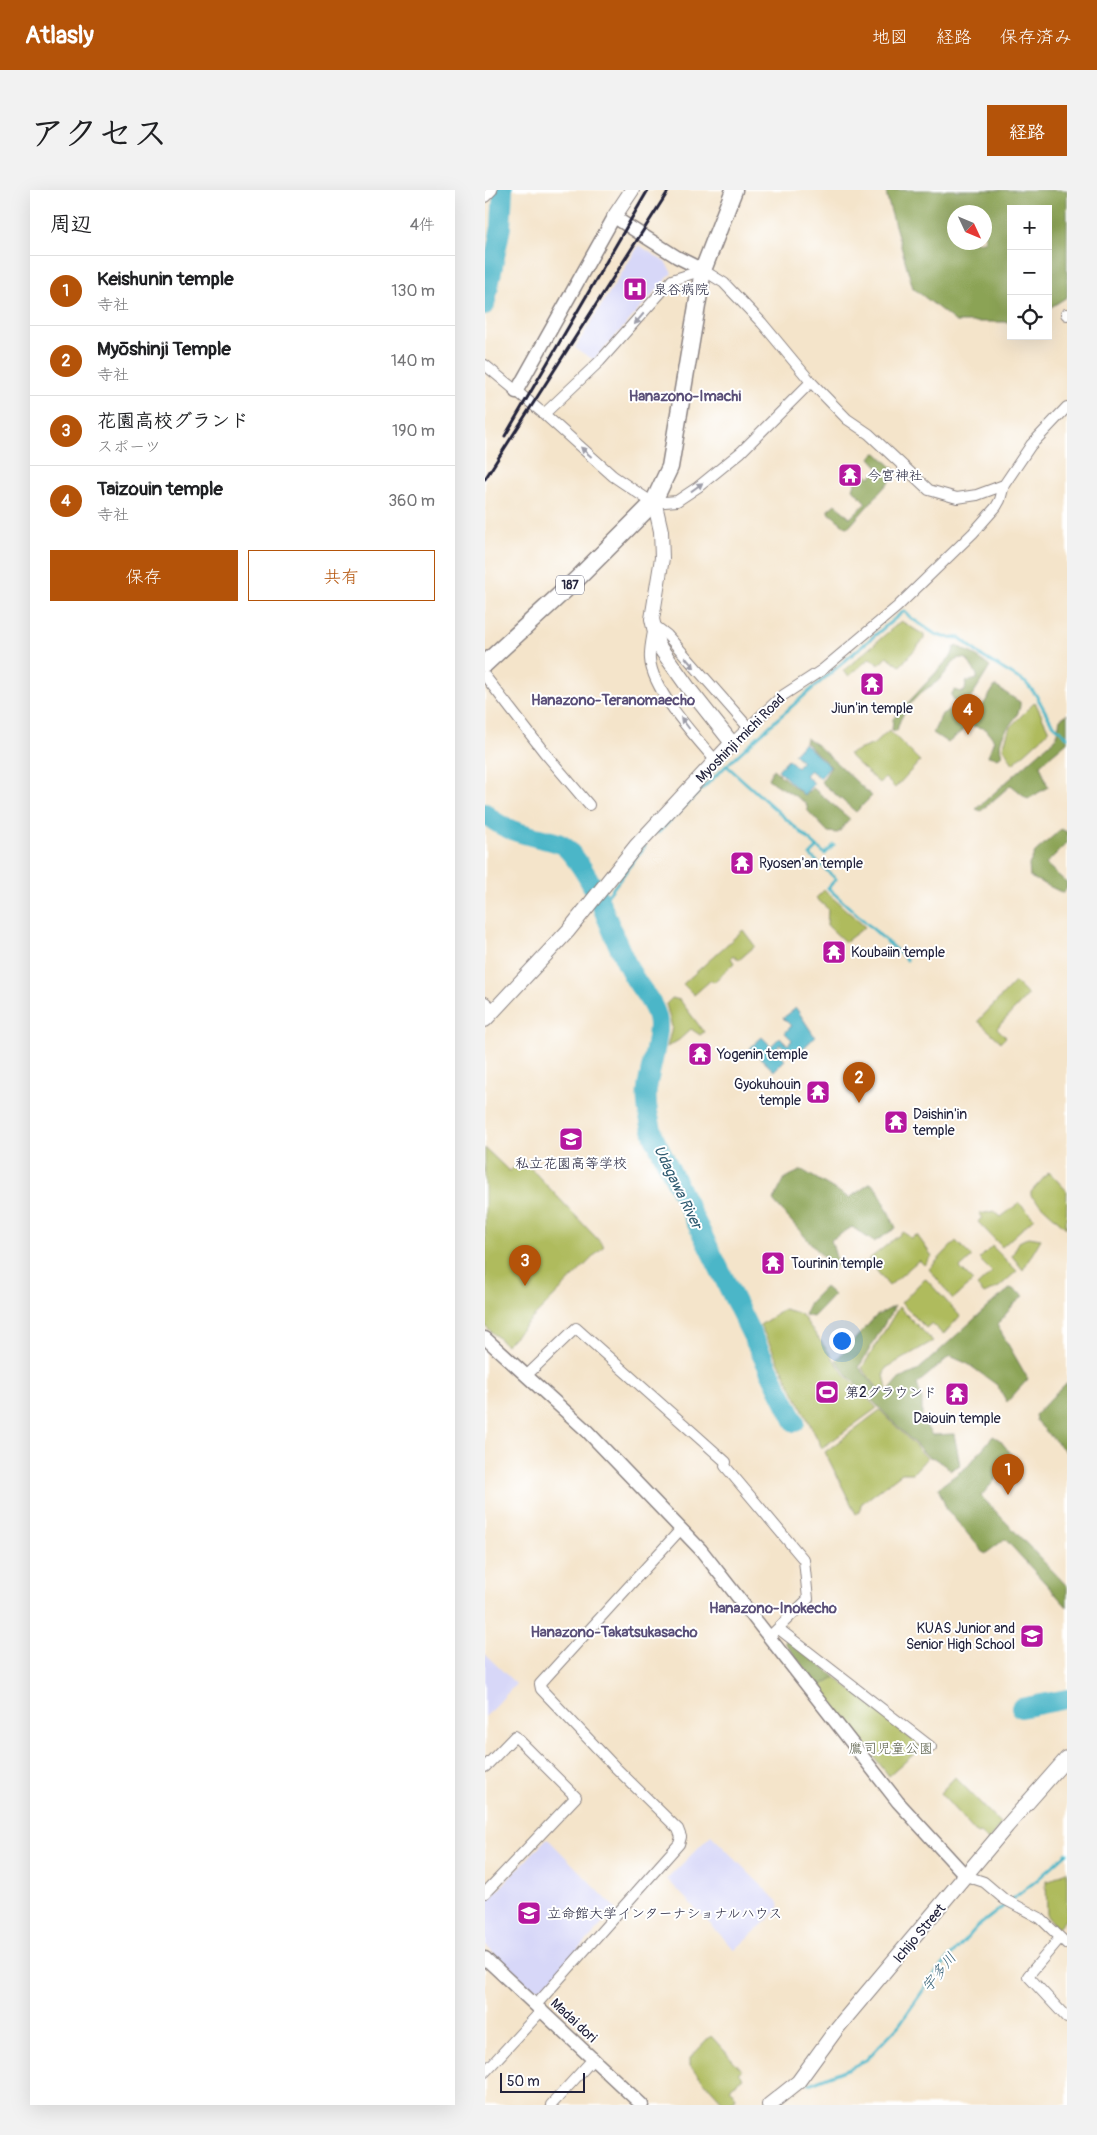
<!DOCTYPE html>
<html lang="ja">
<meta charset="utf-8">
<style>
body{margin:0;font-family:Pangolin,"Klee One",sans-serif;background:#f2f2f2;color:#202124}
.controls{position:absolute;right:15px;top:15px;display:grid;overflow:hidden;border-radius:0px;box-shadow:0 5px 20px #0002}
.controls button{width:45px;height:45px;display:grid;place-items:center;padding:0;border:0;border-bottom:1px solid #e0e0e0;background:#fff;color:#202124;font:25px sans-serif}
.compass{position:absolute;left:462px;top:15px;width:45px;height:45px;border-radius:50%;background:#fff;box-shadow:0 5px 20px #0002;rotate:134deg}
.scale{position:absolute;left:15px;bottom:12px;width:85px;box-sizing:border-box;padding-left:5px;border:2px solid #22223b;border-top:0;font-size:14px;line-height:18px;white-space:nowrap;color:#22223b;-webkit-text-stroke:4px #fff;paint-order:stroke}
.you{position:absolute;left:356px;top:1150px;width:18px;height:18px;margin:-12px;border:4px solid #fff;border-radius:50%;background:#1a73e8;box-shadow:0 0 0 8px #1a73e833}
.badge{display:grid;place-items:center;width:32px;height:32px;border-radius:50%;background:#b45309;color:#fff;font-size:16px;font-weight:700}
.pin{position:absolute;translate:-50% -41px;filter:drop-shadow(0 1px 2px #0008)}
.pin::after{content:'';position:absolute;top:26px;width:18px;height:15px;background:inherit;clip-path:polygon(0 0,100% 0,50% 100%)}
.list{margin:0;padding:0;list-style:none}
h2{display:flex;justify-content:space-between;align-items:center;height:65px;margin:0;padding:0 20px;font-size:21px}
h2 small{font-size:16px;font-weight:400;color:#757577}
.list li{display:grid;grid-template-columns:32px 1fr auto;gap:15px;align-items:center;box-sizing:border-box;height:70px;padding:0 20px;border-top:1px solid #e0e0e0}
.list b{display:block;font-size:19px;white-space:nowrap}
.list p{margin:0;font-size:16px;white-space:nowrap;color:#757577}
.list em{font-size:16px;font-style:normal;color:#757577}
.actions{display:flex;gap:10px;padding:15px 20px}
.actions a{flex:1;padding:11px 0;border:1px solid #b45309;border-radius:0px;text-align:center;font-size:18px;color:#b45309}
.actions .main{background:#b45309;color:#fff}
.icon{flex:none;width:28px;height:28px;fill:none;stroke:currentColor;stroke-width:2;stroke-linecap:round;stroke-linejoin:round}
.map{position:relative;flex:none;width:582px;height:1915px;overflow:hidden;border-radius:0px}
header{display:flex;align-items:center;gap:30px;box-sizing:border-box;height:70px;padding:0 25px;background:#b45309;color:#fff}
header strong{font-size:24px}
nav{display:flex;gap:28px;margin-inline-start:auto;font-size:18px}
.intro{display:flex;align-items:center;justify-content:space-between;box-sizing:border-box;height:120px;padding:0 30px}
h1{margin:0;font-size:35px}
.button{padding:12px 22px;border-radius:0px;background:#b45309;color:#fff;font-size:18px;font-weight:700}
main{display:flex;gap:30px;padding:0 30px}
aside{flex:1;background:#fff;border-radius:0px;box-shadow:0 5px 20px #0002}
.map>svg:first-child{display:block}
.built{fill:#d7d7f8}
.green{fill:#afbb5d;stroke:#686e4c}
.forest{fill:#8ba354;stroke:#566248;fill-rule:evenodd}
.water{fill:#4bb6c8;stroke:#366c82}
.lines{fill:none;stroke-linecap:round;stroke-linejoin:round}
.stream{stroke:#4bb6c8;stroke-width:3}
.river{stroke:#4bb6c8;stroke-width:20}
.minor-casing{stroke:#8b8382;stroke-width:12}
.tertiary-casing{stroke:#8b8382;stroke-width:15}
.secondary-casing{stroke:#8b8382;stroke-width:16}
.primary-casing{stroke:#8b8382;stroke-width:19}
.minor{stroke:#fff;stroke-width:10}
.tertiary{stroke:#fff;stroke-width:12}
.secondary{stroke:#fff;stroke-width:14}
.primary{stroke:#fff;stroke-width:16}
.rail{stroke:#22223b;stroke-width:3}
.oneway{fill:#9c9ca7}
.labels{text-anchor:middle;stroke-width:4;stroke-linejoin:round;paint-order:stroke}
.shield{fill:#fff;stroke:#646476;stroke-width:1}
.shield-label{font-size:12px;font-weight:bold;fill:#22223b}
.poi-label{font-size:14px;fill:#22223b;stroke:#fff;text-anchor:start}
.street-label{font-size:14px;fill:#22223b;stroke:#fff}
.park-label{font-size:14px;fill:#5a5f49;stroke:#fff}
.neighbourhood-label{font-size:15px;font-weight:bold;fill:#5a4f78;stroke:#fff}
.water-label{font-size:15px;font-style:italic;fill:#325d73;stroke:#fff}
</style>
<header>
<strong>Atlasly</strong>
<nav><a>地図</a><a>経路</a><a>保存済み</a></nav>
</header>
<div class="intro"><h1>アクセス</h1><a class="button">経路</a></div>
<main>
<aside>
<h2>周辺<small>4件</small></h2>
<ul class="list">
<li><span class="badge">1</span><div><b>Keishunin temple</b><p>寺社</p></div><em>130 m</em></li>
<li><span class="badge">2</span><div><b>Myōshinji Temple</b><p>寺社</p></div><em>140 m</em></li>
<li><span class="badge">3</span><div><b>花園高校グランド</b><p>スポーツ</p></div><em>190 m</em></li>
<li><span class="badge">4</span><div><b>Taizouin temple</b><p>寺社</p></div><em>360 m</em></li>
</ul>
<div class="actions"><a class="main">保存</a><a>共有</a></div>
</aside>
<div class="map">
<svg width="582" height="1915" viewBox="0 0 582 1915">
<rect width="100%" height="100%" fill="#fff"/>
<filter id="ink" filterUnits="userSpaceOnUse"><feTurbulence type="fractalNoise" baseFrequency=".02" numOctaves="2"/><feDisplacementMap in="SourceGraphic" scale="10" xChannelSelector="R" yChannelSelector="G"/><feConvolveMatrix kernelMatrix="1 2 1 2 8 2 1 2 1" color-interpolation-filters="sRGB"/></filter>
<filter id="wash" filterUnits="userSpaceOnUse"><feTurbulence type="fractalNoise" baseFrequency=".0096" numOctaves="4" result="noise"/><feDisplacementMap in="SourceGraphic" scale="20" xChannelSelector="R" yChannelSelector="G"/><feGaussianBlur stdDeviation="1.12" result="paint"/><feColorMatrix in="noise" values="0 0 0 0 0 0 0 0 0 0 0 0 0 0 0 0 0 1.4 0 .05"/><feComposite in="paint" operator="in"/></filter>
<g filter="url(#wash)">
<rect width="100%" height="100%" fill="#f4e4ca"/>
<path class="built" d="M 154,55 L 181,73 L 187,83 L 109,170 L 90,158 Z
M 0,1464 L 31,1494 L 0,1527 Z
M 226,1645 L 293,1712 L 294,1719 L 250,1760 L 182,1689 Z
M 62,1648 L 131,1719 L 58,1798 L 46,1798 L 0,1755 L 0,1714 Z"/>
<path class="green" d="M 416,431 L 439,445 L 439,449 L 415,476 L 402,466 L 394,475 L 385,468 L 364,486 L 358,481 Z
M 550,512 L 564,541 L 528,574 L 518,557 L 525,537 Z
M 404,540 L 435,571 L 410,598 L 400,588 L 394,593 L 363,564 L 389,554 Z
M 339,700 L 380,737 L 360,752 L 342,735 L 343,719 L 331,708 Z
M 258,740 L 270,756 L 254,770 L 248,765 L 246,768 L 249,773 L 229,792 L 226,790 L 209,805 L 198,794 Z
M 530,792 L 543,805 L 512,838 L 521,847 L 516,852 L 493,831 Z
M 187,808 L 195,810 L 219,842 L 215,845 L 206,839 L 194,850 L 182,857 L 187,837 L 181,814 Z
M 0,958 L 24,981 L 38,970 L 119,1056 L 21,1155 L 0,1136 Z
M 564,982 L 582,1001 L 581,1038 L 546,1006 L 546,1002 Z
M 534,1013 L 549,1028 L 517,1057 L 493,1032 L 497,1027 L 495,1024 L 509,1021 L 516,1027 Z
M 418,1042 L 426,1048 L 432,1045 L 447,1066 L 439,1075 L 434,1070 L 404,1096 L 383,1070 Z
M 544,1047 L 556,1049 L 538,1080 L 527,1066 L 534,1052 Z
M 471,1051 L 487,1067 L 475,1078 L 488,1091 L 468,1109 L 444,1079 Z
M 507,1056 L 532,1081 L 514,1097 L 499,1104 L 492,1096 L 507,1082 L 494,1069 Z
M 440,1088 L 475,1126 L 458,1145 L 447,1133 L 441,1138 L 416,1113 Z
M 414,1117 L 448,1151 L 401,1178 L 399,1184 L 402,1200 L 395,1201 L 377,1178 Z
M 299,1119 L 316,1124 L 360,1185 L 392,1218 L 337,1258 L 275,1135 Z
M 395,1220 L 442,1268 L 428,1283 L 417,1283 L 376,1314 L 375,1321 L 371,1324 L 340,1262 Z
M 350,1487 L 437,1557 L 404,1586 L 334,1497 Z
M 470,1587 L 516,1634 L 503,1651 L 495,1643 L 492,1644 L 455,1603 Z
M 582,1681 L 582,1728 L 572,1739 L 562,1726 L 561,1690 L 565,1691 Z
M 226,1846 L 257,1880 L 253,1883 L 258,1888 L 245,1898 L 251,1907 L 250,1910 L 241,1915 L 205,1876 L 205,1868 Z"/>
<path class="forest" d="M 401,0 L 582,0 L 582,107 L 563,119 L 563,19 L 526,19 L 526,132 L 471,132 L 428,98 L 402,8 ZM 470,22 L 500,22 L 500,52 L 470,52 Z
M 392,263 L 412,282 L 411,284 L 364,337 L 361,337 L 343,322 L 343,320 L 350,314 L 365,328 L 381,313 L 368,299 L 373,284 L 379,282 L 385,287 L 394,278 L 385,268 L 388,264 Z
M 472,456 L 488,464 L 505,477 L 485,509 L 497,517 L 510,496 L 535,512 C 537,531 508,542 517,565 L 513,568 L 503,566 L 509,550 L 501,539 L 484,535 L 463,553 L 448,543 L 457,524 L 483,510 L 470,512 L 466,505 L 469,500 L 476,502 L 480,501 L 481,492 L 492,489 L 492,485 L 482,469 L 474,468 C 465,474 463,481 456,488 C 451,494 443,497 437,502 C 425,513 415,525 412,541 L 407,540 L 408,529 L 467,465 L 469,458 Z
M 582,524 L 582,552 L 555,575 L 563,597 L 543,609 L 526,595 L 496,621 L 491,619 L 571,548 L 575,529 Z
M 321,548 L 332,555 L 387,606 L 371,622 L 336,592 L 346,577 L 320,552 Z
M 288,579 L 319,605 L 328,598 L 365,629 L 353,643 L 343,642 L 323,621 L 321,613 L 283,589 Z
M 576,639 L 582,642 L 582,653 L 561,674 L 582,693 L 582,698 L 578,703 L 545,687 L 544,675 L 550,662 Z
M 317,980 L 364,1008 L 386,993 L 394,1002 L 411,1038 L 389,1052 L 367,1037 L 346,1050 L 353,1074 L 349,1079 L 288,1011 L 300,988 Z
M 340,1097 L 349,1105 L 328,1127 L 319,1125 L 325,1112 Z
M 526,1098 L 539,1106 L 529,1114 L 512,1135 L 543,1189 L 522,1212 L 512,1195 L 483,1174 L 465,1166 L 432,1194 L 437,1210 L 437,1230 L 447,1245 L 469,1244 L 475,1275 L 466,1280 L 449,1268 L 443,1267 L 362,1185 L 351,1170 L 391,1126 L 410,1116 L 374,1177 L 395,1202 L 404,1201 L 414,1189 L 432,1181 L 508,1112 Z
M 582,1192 L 582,1263 L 551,1231 L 550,1225 Z
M 508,1246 L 515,1250 L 529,1268 L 496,1306 L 582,1396 L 582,1417 L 520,1349 L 500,1364 L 462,1320 L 453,1298 L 483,1276 Z
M 303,1449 L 350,1487 L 334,1497 L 299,1452 Z"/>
<path class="water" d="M 319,553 L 345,577 L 335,588 L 325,580 L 320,585 L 329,593 L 319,605 L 293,580 L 303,569 L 312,577 L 317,571 L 309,564 Z
M 311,818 L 330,847 L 309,867 L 295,854 L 290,860 L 300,870 L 289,881 L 265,858 L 277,847 L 286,856 L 295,847 L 303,855 L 307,850 L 300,843 L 306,836 L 298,828 Z"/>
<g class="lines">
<path class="stream" d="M 241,575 L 340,664 L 349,655
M 173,643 C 250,563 334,492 419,421 L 426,428 L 450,444 L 458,447 L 475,448 L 498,467 L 541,493 L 551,505 L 566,532 L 582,547
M 333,657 L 325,665 L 351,689 L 343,698 L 422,770
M 117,713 L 160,656
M 324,1894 L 365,1878 L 381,1870 L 414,1835 L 448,1786 L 492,1737 L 552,1690 L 582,1663"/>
<path class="river" d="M 0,115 L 16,37 L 18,0
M 0,623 C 14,638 34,643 54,648 C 65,651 76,651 84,661 C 115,696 124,742 146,782 C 154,799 173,815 173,835 C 173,856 165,878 162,899 C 160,915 165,932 169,947 L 310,1232
M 536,1518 L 582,1509"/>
</g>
</g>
<g filter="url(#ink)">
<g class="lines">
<g class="minor-casing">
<path id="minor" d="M 0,7 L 7,0
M 581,124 L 582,125
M 0,175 L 59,224 L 128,286 L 168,313 L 192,311 L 213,297 L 256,262 L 326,192
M 59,224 L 115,171 L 187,90 L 218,80 L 239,93 L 277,133 L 326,192 L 362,229 L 384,244 L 444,300 L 472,308 L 492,305 L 519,295
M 0,486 L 59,562 L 104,615
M 247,553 L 297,506 L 337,480 L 412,417 L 488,343 L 511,317 L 515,310 L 519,295 L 546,255 L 582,217
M 231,571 C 211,548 167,500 165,469 C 164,458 168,445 169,435 L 182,445 L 263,537
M 0,812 L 9,820
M 41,1186 L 91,1138 L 241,1272 L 240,1276 L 319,1370 L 323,1409 L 284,1447
M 294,1439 L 446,1557
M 0,1577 L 30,1546 L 91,1607 L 0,1703
M 481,1686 L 499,1692 L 519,1709 L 555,1728 L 582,1754
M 575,1748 L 543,1786 L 582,1828
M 51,1815 L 194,1654 L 196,1647 L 193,1639 L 130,1577 L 56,1499 L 55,1494 L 196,1339
M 0,1882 L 57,1820
M 66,1915 L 109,1868"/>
</g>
<g class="tertiary-casing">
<path id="tertiary" d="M 31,202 L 129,27 L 192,67 L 218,80
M 0,1148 L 102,1241 L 216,1360 L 413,1612 L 481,1686
M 0,1768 L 157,1915"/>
</g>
<g class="secondary-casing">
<path id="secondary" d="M 129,27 L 147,0
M 0,830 L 83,741 L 151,656 L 247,553 L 205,500 L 173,455 L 167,429 L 177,368 L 176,341 L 171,319 L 168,313
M 284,1915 L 313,1892 L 353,1837 L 522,1636 L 582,1568"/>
</g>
<g class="primary-casing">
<path id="primary" d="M 0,474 L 92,389 L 168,313 L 185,277 L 218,80 L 249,0"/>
</g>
<use href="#minor" class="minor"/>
<use href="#tertiary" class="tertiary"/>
<use href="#secondary" class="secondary"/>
<use href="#primary" class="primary"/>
<path class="rail" d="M 20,246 L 163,0
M 0,289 L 184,0"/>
</g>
<defs><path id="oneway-solid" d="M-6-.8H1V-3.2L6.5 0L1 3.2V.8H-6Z" transform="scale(1.25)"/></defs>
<g class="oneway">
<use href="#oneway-solid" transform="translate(154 129) rotate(130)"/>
<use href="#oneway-solid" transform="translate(101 262) rotate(-138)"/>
<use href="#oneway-solid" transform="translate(212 297) rotate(-36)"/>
<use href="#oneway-solid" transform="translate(205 473) rotate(50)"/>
<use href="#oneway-solid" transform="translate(200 533) rotate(-127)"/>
</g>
</g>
<defs>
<g id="hospital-square" transform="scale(1.25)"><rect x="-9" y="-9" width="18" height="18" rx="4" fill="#b5179e" stroke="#fff"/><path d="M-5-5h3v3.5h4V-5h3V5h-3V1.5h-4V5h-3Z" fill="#fff"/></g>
<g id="temple-square" transform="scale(1.25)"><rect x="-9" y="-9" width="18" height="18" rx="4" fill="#b5179e" stroke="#fff"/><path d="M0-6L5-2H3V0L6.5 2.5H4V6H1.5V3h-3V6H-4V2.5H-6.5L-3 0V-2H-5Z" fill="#fff"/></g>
<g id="school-square" transform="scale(1.25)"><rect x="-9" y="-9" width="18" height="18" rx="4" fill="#b5179e" stroke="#fff"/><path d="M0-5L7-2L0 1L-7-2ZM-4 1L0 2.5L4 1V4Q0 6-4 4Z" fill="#fff"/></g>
<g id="stadium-square" transform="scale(1.25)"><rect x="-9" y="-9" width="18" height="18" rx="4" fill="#b5179e" stroke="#fff"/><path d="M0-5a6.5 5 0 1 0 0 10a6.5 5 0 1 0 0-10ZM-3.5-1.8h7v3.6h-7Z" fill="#fff"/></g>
<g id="university-square" transform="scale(1.25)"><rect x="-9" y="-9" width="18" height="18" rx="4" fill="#b5179e" stroke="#fff"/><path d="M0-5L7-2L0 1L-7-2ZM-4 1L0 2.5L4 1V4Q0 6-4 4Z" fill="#fff"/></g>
</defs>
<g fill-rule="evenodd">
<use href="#hospital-square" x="150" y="99"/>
<use href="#temple-square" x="365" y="285"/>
<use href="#temple-square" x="387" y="494"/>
<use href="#temple-square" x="257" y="673"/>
<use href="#temple-square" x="349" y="762"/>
<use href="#temple-square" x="215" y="864"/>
<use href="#temple-square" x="333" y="902"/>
<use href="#temple-square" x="411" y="932"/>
<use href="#school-square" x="86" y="949"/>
<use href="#temple-square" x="288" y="1073"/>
<use href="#stadium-square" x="342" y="1202"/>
<use href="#temple-square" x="472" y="1204"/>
<use href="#school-square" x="547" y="1446"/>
<use href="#university-square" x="44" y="1723"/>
</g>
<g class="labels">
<rect class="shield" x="71" y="385.5" width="28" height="19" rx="4"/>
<g class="shield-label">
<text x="85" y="399">187</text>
</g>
<g class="poi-label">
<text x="168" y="104">泉谷病院</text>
<text x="382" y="290">今宮神社</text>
<text x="387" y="523" text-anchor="middle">Jiun'in temple</text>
<text x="274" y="678">Ryosen'an temple</text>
<text x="366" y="767">Koubaiin temple</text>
<text x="232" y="869">Yogenin temple</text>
<text x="316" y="899" text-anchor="end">Gyokuhouin<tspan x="316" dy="16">temple</tspan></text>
<text x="428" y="929">Daishin'in<tspan x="428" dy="16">temple</tspan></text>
<text x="86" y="978" text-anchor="middle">私立花園高等学校</text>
<text x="306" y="1078">Tourinin temple</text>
<text x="360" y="1207">第2グラウンド</text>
<text x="472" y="1233" text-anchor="middle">Daiouin temple</text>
<text x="530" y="1443" text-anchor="end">KUAS Junior and<tspan x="530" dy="16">Senior High School</tspan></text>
<text x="62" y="1728">立命館大学インターナショナルハウス</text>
</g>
<g class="street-label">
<text transform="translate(255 548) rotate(-45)" y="5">Myoshinji michi Road</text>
<text transform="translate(434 1743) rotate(-50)" y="5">Ichijo Street</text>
<text transform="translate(89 1830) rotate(43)" y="5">Madai dori</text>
</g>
<g class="park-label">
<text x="406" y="1563">鷹司児童公園</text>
</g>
<g class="neighbourhood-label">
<text x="200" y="211">Hanazono-Imachi</text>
<text x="128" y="515">Hanazono-Teranomaecho</text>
<text x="288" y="1423">Hanazono-Inokecho</text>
<text x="129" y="1447">Hanazono-Takatsukasacho</text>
</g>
<g class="water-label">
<text transform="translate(193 997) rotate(64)" y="5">Udagawa River</text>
<text transform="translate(454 1782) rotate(-51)" y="5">宇多川</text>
</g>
</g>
</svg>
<div class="controls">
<button>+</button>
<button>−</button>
<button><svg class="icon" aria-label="locate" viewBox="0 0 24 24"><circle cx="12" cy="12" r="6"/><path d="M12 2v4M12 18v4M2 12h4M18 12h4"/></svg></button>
</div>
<svg class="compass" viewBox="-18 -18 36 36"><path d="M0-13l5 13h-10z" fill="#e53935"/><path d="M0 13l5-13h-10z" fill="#757577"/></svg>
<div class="scale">50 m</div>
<div class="you"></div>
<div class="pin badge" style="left:523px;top:1305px">1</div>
<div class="pin badge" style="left:374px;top:913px">2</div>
<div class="pin badge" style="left:40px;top:1096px">3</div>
<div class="pin badge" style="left:483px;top:545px">4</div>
</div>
</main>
